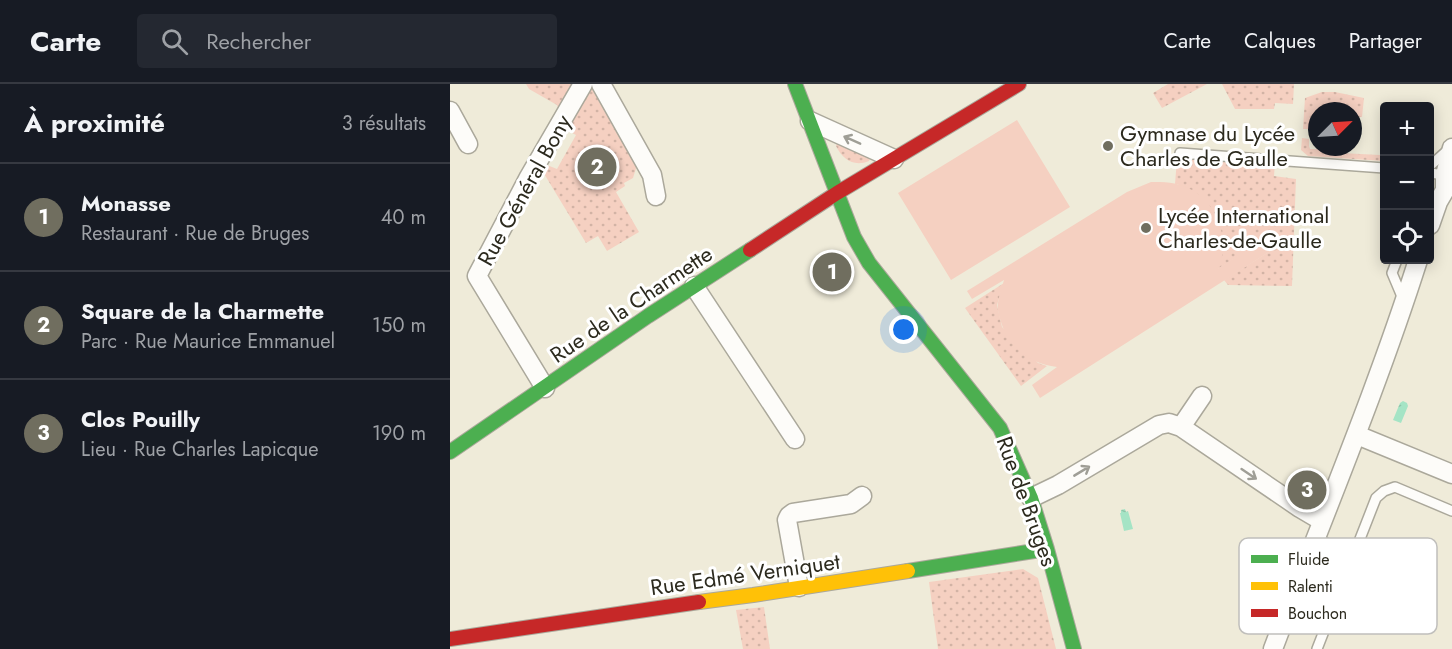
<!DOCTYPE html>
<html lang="fr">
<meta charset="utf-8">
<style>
body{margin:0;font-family:Jost,sans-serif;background:#242831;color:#f1f3f6}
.controls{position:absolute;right:18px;top:18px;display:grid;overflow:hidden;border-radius:6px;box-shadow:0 3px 15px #0003}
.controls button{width:54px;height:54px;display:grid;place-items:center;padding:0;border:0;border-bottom:2px solid #363941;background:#171b24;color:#f1f3f6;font:30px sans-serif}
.compass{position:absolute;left:858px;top:18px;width:54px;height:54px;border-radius:50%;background:#171b24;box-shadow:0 3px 15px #0003;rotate:66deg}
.you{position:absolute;left:454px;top:246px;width:21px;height:21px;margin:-15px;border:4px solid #fff;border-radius:50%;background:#1a73e8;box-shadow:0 0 0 9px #1a73e833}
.badge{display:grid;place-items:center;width:39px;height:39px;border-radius:50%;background:#706e5f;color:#fff;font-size:20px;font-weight:700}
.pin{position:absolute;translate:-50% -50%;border:3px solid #fff;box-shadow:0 2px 6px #0006}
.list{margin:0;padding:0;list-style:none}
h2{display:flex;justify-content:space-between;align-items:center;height:78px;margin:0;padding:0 24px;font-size:26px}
h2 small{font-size:20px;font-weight:400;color:#9ea1a6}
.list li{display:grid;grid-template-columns:39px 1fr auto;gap:18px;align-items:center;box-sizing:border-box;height:108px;padding:0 24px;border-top:2px solid #363941}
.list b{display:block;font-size:22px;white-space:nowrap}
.list p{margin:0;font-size:20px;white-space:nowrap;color:#9ea1a6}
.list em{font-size:20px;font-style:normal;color:#9ea1a6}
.icon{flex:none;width:33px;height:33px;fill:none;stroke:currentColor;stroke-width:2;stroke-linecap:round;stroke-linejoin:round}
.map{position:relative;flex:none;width:1002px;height:565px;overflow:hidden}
header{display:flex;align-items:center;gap:36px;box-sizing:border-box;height:84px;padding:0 30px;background:#171b24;border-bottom:2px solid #363941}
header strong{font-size:28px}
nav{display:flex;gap:33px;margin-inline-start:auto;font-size:21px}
.search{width:420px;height:54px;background:#242831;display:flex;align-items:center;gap:15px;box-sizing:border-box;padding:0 21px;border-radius:6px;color:#9ea1a6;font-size:22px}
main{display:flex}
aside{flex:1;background:#171b24}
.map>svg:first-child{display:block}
.green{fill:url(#green-dots)}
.pitch{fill:#f5d0c1}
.water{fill:url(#water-ripples)}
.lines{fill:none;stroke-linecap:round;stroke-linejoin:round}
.lane-casing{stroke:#aba89b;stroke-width:12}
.street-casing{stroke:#aba89b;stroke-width:21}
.fast-casing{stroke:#aba89b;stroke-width:16}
.slow-casing{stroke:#aba89b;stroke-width:16}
.jam-casing{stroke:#aba89b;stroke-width:16}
.lane{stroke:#fdfcf9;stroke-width:9}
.street{stroke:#fdfcf9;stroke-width:18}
.fast{stroke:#4caf50;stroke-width:14}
.slow{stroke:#ffc107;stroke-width:14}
.jam{stroke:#c62828;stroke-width:14}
.oneway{stroke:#9f9e96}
.poi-dot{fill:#706e5f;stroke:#fff;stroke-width:2}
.labels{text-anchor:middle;stroke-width:6;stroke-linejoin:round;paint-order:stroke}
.poi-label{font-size:22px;fill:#2c2a1e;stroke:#fff;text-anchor:start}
.street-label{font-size:22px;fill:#2c2a1e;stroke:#fff}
.key{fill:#fff;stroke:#c0bfbc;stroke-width:1.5}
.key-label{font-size:16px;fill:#2c2a1e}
</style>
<header>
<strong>Carte</strong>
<div class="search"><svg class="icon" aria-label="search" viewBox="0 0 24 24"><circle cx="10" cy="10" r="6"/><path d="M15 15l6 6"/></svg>Rechercher</div>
<nav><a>Carte</a><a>Calques</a><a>Partager</a></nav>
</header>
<main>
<aside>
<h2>À proximité<small>3 résultats</small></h2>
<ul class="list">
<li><span class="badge">1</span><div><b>Monasse</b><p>Restaurant · Rue de Bruges</p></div><em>40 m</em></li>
<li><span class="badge">2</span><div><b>Square de la Charmette</b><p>Parc · Rue Maurice Emmanuel</p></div><em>150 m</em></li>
<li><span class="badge">3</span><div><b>Clos Pouilly</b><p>Lieu · Rue Charles Lapicque</p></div><em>190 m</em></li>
</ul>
</aside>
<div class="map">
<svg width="1002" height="565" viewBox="0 0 1002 565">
<defs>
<pattern id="green-dots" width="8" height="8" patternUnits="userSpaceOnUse" patternTransform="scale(1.5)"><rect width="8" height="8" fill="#f5d0c1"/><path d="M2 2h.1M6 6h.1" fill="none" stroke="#d2b3a5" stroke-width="1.8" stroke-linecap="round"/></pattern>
<pattern id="water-ripples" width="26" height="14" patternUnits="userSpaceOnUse" patternTransform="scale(1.5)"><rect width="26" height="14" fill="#a5e4c5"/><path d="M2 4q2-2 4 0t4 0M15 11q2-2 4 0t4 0" fill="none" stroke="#8ec4a9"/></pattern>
</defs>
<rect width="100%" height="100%" fill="#efebd9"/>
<path class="green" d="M 76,0 L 139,0 L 187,81 L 183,94 L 174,99 L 175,102 L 166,108 L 189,148 L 157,167 L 148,152 L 136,159 L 93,88 L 97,81 L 107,85 L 126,51 L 117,46 L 107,21 L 79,5 Z
M 718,0 L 757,0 L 712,24 L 703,9 Z
M 772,0 L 844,0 L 843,20 L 825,19 L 824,25 L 785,25 Z
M 872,8 L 885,8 L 914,14 L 912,33 L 903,33 L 903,27 L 867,27 L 867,32 L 861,32 L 860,45 L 853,45 L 855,14 Z
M 852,54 L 859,55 L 859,62 L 860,65 L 870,65 L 871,68 L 930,71 L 930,68 L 934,68 L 934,77 L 858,72 L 851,66 Z
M 388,56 L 421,71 L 419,77 C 404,83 393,76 386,62 Z
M 731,73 L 825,79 L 824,92 L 846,95 L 842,202 L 778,201 L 774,196 L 833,159 L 826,149 L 766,186 L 728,100 L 725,100 L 727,75 Z
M 554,199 L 547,221 L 552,243 L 588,279 L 597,282 L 571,302 L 515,224 Z
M 573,485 L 588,494 L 606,565 L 488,565 L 479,498 Z
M 314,523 L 320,565 L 293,565 L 286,526 Z"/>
<path class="pitch" d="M 567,36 L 620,123 L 501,196 L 448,109 Z
M 701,98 C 714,98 726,98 738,104 C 763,115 777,146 772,172 C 771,177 769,181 767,185 L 826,148 L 833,159 L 590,314 L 582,301 L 607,283 C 581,280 559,264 551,238 C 549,232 547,225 548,219 C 549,211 552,204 554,196 L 522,215 L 517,207 L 677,108 Z"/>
<path class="water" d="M 953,317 L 957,319 L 958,322 L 951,339 L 943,336 L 950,319 Z
M 675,425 L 676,428 L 678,427 L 683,445 L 674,447 L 670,429 L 671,429 L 671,426 Z"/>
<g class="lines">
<g class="lane-casing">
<path id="lane" d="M 730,69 L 934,84
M 980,82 L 1000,64
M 980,89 L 995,91
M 947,176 L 942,189 L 953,215
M 865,454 L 904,471
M 867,565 L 926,414 L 934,407 L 945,403 L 1002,427"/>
</g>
<g class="street-casing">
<path id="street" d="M 151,0 L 202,91 L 206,112
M 0,27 L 18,60
M 360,37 L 444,75
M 980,141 L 988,118 L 995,106 L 995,91 L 1002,64
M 244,202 L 345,355
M 95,304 L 27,192 L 79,93 L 133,0
M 731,343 L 752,312
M 907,351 L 1002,390
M 581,414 L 608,401 L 709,341 L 719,339 L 731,343 L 850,424 L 872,437
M 349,503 L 337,436 L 339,432 L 343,429 L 401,420 L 412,412
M 823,565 C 872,435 926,308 968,176"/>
</g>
<g class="fast-casing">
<path id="fast" d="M 345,0 L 404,153 L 419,179 L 550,344 L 581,414 L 597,465 L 624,565
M 0,368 L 198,232 L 300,166
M 458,487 L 597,465"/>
</g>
<g class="slow-casing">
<path id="slow" d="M 249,518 L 303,511 L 458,487"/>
</g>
<g class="jam-casing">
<path id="jam" d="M 300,166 L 387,109 L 569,0
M 0,555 L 249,518"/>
</g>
<use href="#lane" class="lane"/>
<use href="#street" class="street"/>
<use href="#fast" class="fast"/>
<use href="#slow" class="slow"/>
<use href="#jam" class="jam"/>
</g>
<defs><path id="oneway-shaft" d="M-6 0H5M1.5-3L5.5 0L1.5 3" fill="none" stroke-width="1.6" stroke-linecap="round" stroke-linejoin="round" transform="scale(1.5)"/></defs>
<g class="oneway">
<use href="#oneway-shaft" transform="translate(402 56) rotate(-156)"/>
<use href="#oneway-shaft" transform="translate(632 387) rotate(-31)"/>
<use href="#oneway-shaft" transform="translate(799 390) rotate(34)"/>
</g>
<g class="poi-dot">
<circle cx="658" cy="62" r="6"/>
<circle cx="696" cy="144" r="6"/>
</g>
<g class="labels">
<g class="poi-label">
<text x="670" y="57">Gymnase du Lycée<tspan x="670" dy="25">Charles de Gaulle</tspan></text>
<text x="708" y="139">Lycée International<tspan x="708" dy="25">Charles-de-Gaulle</tspan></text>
</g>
<g class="street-label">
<text transform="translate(74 106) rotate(-61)" y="8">Rue Général Bony</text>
<text transform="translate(181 220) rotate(-34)" y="8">Rue de la Charmette</text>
<text transform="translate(577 417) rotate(70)" y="8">Rue de Bruges</text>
<text transform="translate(295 490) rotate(-8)" y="8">Rue Edmé Verniquet</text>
</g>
</g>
<rect x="789" y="454" width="198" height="96" rx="9" class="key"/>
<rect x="801" y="471" width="27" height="8" fill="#4caf50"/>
<rect x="801" y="498" width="27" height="8" fill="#ffc107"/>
<rect x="801" y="525" width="27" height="8" fill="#c62828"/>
<g class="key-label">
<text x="838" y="481">Fluide</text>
<text x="838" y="508">Ralenti</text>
<text x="838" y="535">Bouchon</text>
</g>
</svg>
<div class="controls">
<button>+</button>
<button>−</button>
<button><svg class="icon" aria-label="locate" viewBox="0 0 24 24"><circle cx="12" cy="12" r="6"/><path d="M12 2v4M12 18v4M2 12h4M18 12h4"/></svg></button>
</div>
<svg class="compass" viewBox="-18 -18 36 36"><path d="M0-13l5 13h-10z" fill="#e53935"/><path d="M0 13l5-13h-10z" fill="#9ea1a6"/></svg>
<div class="you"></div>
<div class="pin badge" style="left:382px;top:188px">1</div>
<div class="pin badge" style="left:147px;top:83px">2</div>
<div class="pin badge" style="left:857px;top:406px">3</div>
</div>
</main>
